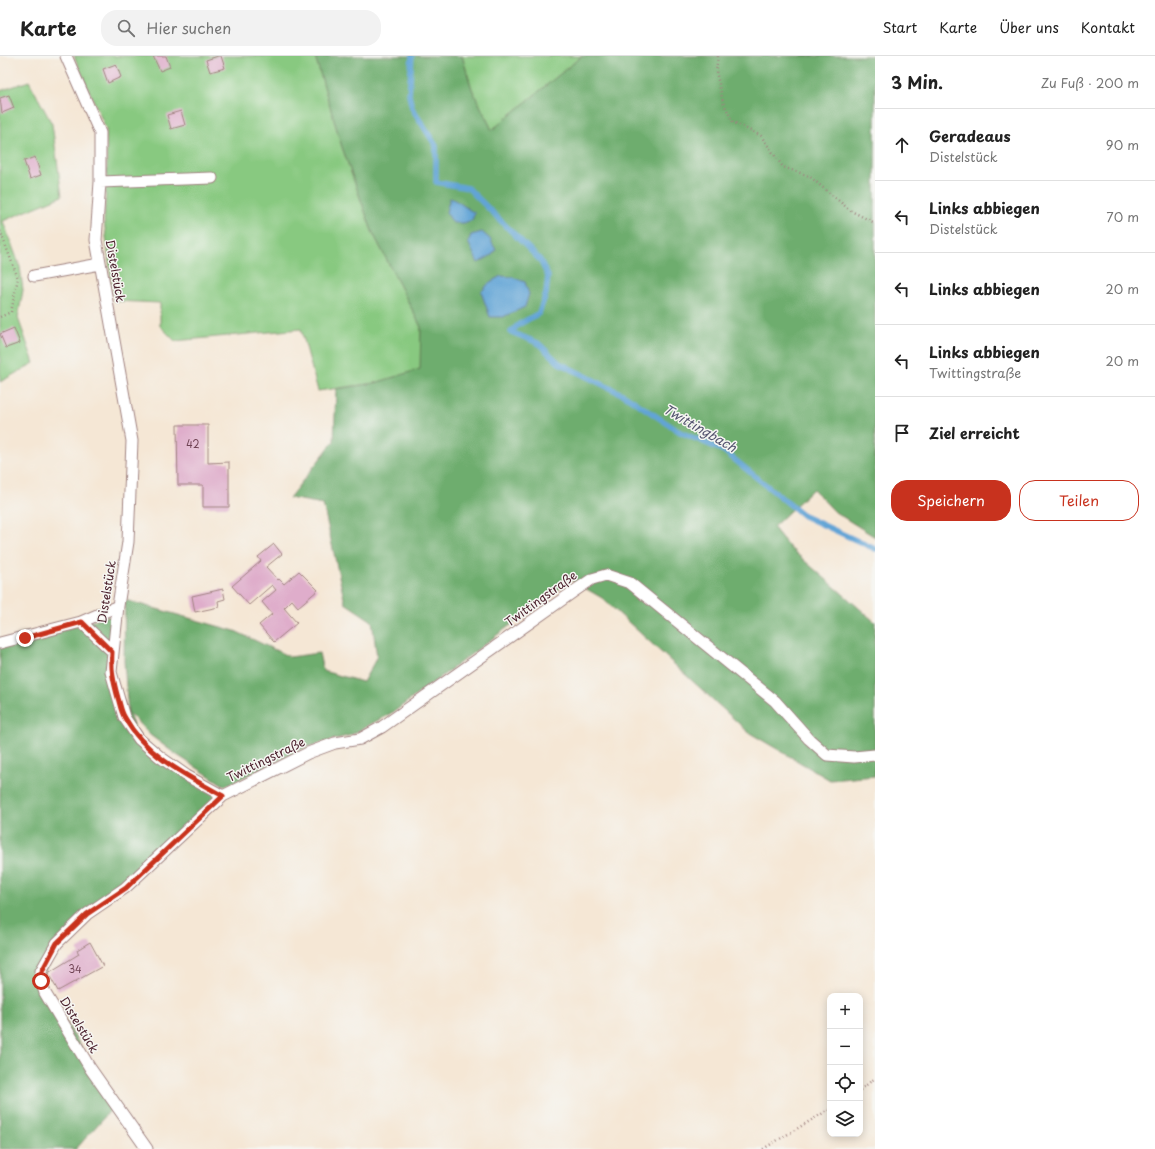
<!DOCTYPE html>
<html lang="de">
<meta charset="utf-8">
<style>
body{margin:0;font-family:"Playpen Sans",sans-serif;background:#f2f2f2;color:#222}
.controls{position:absolute;right:12px;bottom:12px;display:grid;overflow:hidden;border-radius:8px;box-shadow:0 2px 10px #0003}
.controls button{width:36px;height:36px;display:grid;place-items:center;padding:0;border:0;border-bottom:1px solid #e0e0e0;background:#fff;color:#222;font:20px sans-serif}
.stop{position:absolute;width:12px;height:12px;margin:-9px;border:3px solid #c8321e;border-radius:50%;background:#fff}
.stop.end{background:#c8321e;border-color:#fff;box-shadow:0 1px 4px #0008}
.list{margin:0;padding:0;list-style:none}
h2{display:flex;justify-content:space-between;align-items:center;height:52px;margin:0;padding:0 16px;font-size:17px}
h2 small{font-size:13px;font-weight:400;color:#767676}
.list li{display:grid;grid-template-columns:26px 1fr auto;gap:12px;align-items:center;box-sizing:border-box;height:72px;padding:0 16px;border-top:1px solid #e0e0e0}
.list b{display:block;font-size:15px;white-space:nowrap}
.list p{margin:0;font-size:13px;white-space:nowrap;color:#767676}
.list em{font-size:13px;font-style:normal;color:#767676}
.actions{display:flex;gap:8px;padding:12px 16px}
.actions a{flex:1;padding:9px 0;border:1px solid #c8321e;border-radius:16px;text-align:center;font-size:14px;color:#c8321e}
.actions .main{background:#c8321e;color:#fff}
.icon{flex:none;width:22px;height:22px;fill:none;stroke:currentColor;stroke-width:2;stroke-linecap:round;stroke-linejoin:round}
.map{position:relative;flex:none;width:875px;height:1093px;overflow:hidden}
header{display:flex;align-items:center;gap:24px;box-sizing:border-box;height:56px;padding:0 20px;background:#fff;border-bottom:1px solid #e0e0e0}
header strong{font-size:19px}
nav{display:flex;gap:22px;margin-inline-start:auto;font-size:14px}
.search{width:280px;height:36px;background:#f2f2f2;display:flex;align-items:center;gap:10px;box-sizing:border-box;padding:0 14px;border-radius:16px;color:#767676;font-size:15px}
main{display:flex}
aside{flex:1;background:#fff}
.map>svg:first-child{display:block}
.green{fill:#88c980;stroke:#697456}
.forest{fill:#6ead6e;stroke:#5c664c}
.water{fill:#62a4d6;stroke:#566280}
.lines{fill:none;stroke-linecap:round;stroke-linejoin:round}
.stream{stroke:#62a4d6;stroke-width:5.5}
.building{fill:#dfadcb}
.service-casing{stroke:#a08380;stroke-width:13}
.path{stroke:#a08380;stroke-width:2.5;stroke-dasharray:1 3;stroke-linecap:butt}
.service{stroke:#fff;stroke-width:11}
.route{stroke:#c8321e;stroke-width:5}
.labels{text-anchor:middle;stroke-width:3;stroke-linejoin:round;paint-order:stroke}
.number-label{font-size:10px;fill:#6f4253}
.street-label{font-size:12px;fill:#4a1f2b;stroke:#f6f6f2}
.water-label{font-size:13px;font-style:italic;fill:#54546f;stroke:#f6f6f2}
</style>
<header>
<strong>Karte</strong>
<div class="search"><svg class="icon" aria-label="search" viewBox="0 0 24 24"><circle cx="10" cy="10" r="6"/><path d="M15 15l6 6"/></svg>Hier suchen</div>
<nav><a>Start</a><a>Karte</a><a>Über uns</a><a>Kontakt</a></nav>
</header>
<main>
<div class="map">
<svg width="875" height="1093" viewBox="0 0 875 1093">
<rect width="100%" height="100%" fill="#f6f6f2"/>
<filter id="ink" filterUnits="userSpaceOnUse"><feTurbulence type="fractalNoise" baseFrequency=".025" numOctaves="2"/><feDisplacementMap in="SourceGraphic" scale="8" xChannelSelector="R" yChannelSelector="G"/><feConvolveMatrix kernelMatrix="1 2 1 2 8 2 1 2 1" color-interpolation-filters="sRGB"/></filter>
<filter id="wash" filterUnits="userSpaceOnUse"><feTurbulence type="fractalNoise" baseFrequency=".012" numOctaves="4" result="noise"/><feDisplacementMap in="SourceGraphic" scale="16" xChannelSelector="R" yChannelSelector="G"/><feGaussianBlur stdDeviation="0.9" result="paint"/><feColorMatrix in="noise" values="0 0 0 0 0 0 0 0 0 0 0 0 0 0 0 0 0 1.4 0 .05"/><feComposite in="paint" operator="in"/></filter>
<g filter="url(#wash)">
<rect width="100%" height="100%" fill="#f5e7d5"/>
<path class="green" d="M 74,0 L 315,0 L 342,91 L 372,175 L 421,271 L 421,313 L 375,327 L 318,335 L 301,273 L 175,285 L 160,270 L 160,247 L 114,245 L 104,165 L 107,117 L 106,73 Z
M 462,0 L 582,0 L 492,74 L 472,33 Z
M 29,25 L 52,68 L 62,140 L 3,165 L 20,211 L 23,234 L 18,262 L 34,307 L 0,326 L 0,35 Z"/>
<path class="forest" d="M 315,0 L 462,0 L 472,33 L 492,74 L 582,0 L 875,0 L 875,481 L 835,456 L 813,433 L 773,471 L 790,492 L 875,566 L 875,720 L 830,724 L 748,676 L 602,542 L 571,524 L 395,655 L 351,679 L 307,691 L 225,730 L 174,697 L 150,679 L 128,656 L 124,605 L 125,544 L 235,575 L 290,601 L 319,597 L 323,615 L 363,626 L 377,601 L 372,565 L 345,547 L 323,448 L 289,442 L 334,385 L 336,333 L 375,327 L 420,313 L 421,271 L 372,175 L 342,91 Z
M 110,560 L 113,584 L 111,616 L 139,683 L 223,740 L 57,887 L 41,925 L 116,1048 L 76,1093 L 0,1093 L 0,592 Z"/>
<path class="water" d="M 450,142 C 457,144 467,153 475,157 L 472,164 L 464,167 L 453,167 L 446,156 Z
M 482,176 L 490,183 L 496,194 L 492,199 L 478,207 L 468,186 L 471,179 Z
M 501,220 L 512,221 L 525,226 L 529,238 L 525,251 L 503,261 L 490,261 L 481,236 L 490,226 Z"/>
<g class="lines">
<path class="stream" d="M 412,0 L 409,39 L 412,52 L 436,90 L 436,126 L 468,132 L 540,204 L 548,220 L 546,238 L 539,257 L 518,269 L 511,276 L 538,287 L 559,307 L 626,340 L 680,376 L 724,395 L 804,460 L 875,493"/>
</g>
<g id="blocks">
<path class="building" d="M 153,0 L 166,0 L 170,11 L 160,15 Z
M 218,0 L 221,0 L 225,12 L 210,16 L 206,4 Z
M 116,8 L 121,21 L 108,27 L 103,13 Z
M 9,39 L 14,52 L 2,57 L 0,42 Z
M 181,55 L 185,69 L 171,73 L 167,59 Z
M 35,101 L 41,119 L 30,123 L 24,105 Z
M 14,272 L 20,287 L 6,292 L 0,278 Z
M 177,369 L 208,369 L 208,407 L 229,406 L 229,451 L 203,451 L 203,429 L 178,429 Z
M 274,488 L 282,498 L 266,511 L 278,524 L 279,523 L 284,528 L 299,515 L 318,534 L 298,551 L 292,544 L 284,552 L 297,567 L 274,586 L 259,569 L 272,558 L 262,546 L 276,534 L 272,529 L 249,549 L 232,530 L 261,505 L 258,501 Z
M 223,533 L 225,543 L 218,545 L 219,551 L 195,556 L 192,540 Z
M 90,886 L 103,910 L 58,935 L 48,917 L 79,898 L 77,894 Z"/>
</g>
</g>
<g filter="url(#ink)">
<use href="#blocks" fill-opacity="0" stroke="#a08380" stroke-width="1"/>
<g class="lines">
<g class="service-casing">
<path id="service" d="M 66,0 L 100,77 L 100,126 L 96,184 L 132,385 L 128,486 L 118,550 L 111,616 L 124,661 L 139,683 L 160,701 L 187,720 L 223,740 L 125,832 L 87,858 L 57,887 L 41,915 L 41,925 L 45,937 L 90,1012 L 147,1093
M 100,126 L 212,122
M 34,220 L 100,208
M 81,566 L 113,596
M 0,587 L 81,566 L 118,550
M 223,740 L 308,697 L 335,687 L 360,683 L 382,671 L 573,536 L 592,523 L 606,519 L 630,527 L 775,645 L 809,683 L 827,699 L 854,701 L 875,699"/>
</g>
<path class="path" d="M 718,0 L 716,15 L 723,46 L 733,66 L 761,80 L 783,111 L 809,120 L 851,155 L 875,167
M 0,175 L 18,222 L 11,256 L 0,261
M 860,1034 L 875,1022
M 763,1093 L 830,1053"/>
<use href="#service" class="service"/>
</g>
</g>
<g class="lines" filter="url(#ink)">
<path class="route" d="M 25,582 L 82,566 L 112,596 C 111,614 113,624 118,642 C 120,648 121,656 125,662 C 145,699 187,720 223,740 L 126,832 L 87,858 L 57,887 L 42,915 L 41,925"/>
</g>
<g class="labels">
<g class="number-label">
<text x="193" y="392">42</text>
<text x="75" y="917">34</text>
</g>
<g class="street-label">
<text transform="translate(115 215) rotate(80)" y="4">Distelstück</text>
<text transform="translate(107 536) rotate(-81)" y="4">Distelstück</text>
<text transform="translate(541 543) rotate(-36)" y="4">Twittingstraße</text>
<text transform="translate(266 704) rotate(-26)" y="4">Twittingstraße</text>
<text transform="translate(79 969) rotate(59)" y="4">Distelstück</text>
</g>
<g class="water-label">
<text transform="translate(700 372) rotate(30)" y="5">Twittingbach</text>
</g>
</g>
</svg>
<div class="controls">
<button>+</button>
<button>−</button>
<button><svg class="icon" aria-label="locate" viewBox="0 0 24 24"><circle cx="12" cy="12" r="6"/><path d="M12 2v4M12 18v4M2 12h4M18 12h4"/></svg></button>
<button><svg class="icon" aria-label="layers" viewBox="0 0 24 24"><path d="M12 4l9 5-9 5-9-5zM3 14l9 5 9-5"/></svg></button>
</div>
<div class="stop" style="left:41px;top:925px"></div>
<div class="stop end" style="left:25px;top:582px"></div>
</div>
<aside>
<h2>3 Min.<small>Zu Fuß · 200 m</small></h2>
<ul class="list">
<li><svg class="icon" aria-label="ahead" viewBox="0 0 24 24"><path d="M12 20V5M6 11l6-6 6 6"/></svg><div><b>Geradeaus</b><p>Distelstück</p></div><em>90 m</em></li>
<li><svg class="icon" aria-label="left" viewBox="0 0 24 24"><path d="M17 20v-9H6M10 6l-5 5 5 5"/></svg><div><b>Links abbiegen</b><p>Distelstück</p></div><em>70 m</em></li>
<li><svg class="icon" aria-label="left" viewBox="0 0 24 24"><path d="M17 20v-9H6M10 6l-5 5 5 5"/></svg><div><b>Links abbiegen</b></div><em>20 m</em></li>
<li><svg class="icon" aria-label="left" viewBox="0 0 24 24"><path d="M17 20v-9H6M10 6l-5 5 5 5"/></svg><div><b>Links abbiegen</b><p>Twittingstraße</p></div><em>20 m</em></li>
<li><svg class="icon" aria-label="arrive" viewBox="0 0 24 24"><path d="M6 21V4h12l-3 4 3 4H6"/></svg><div><b>Ziel erreicht</b></div></li>
</ul>
<div class="actions"><a class="main">Speichern</a><a>Teilen</a></div>
</aside>
</main>
